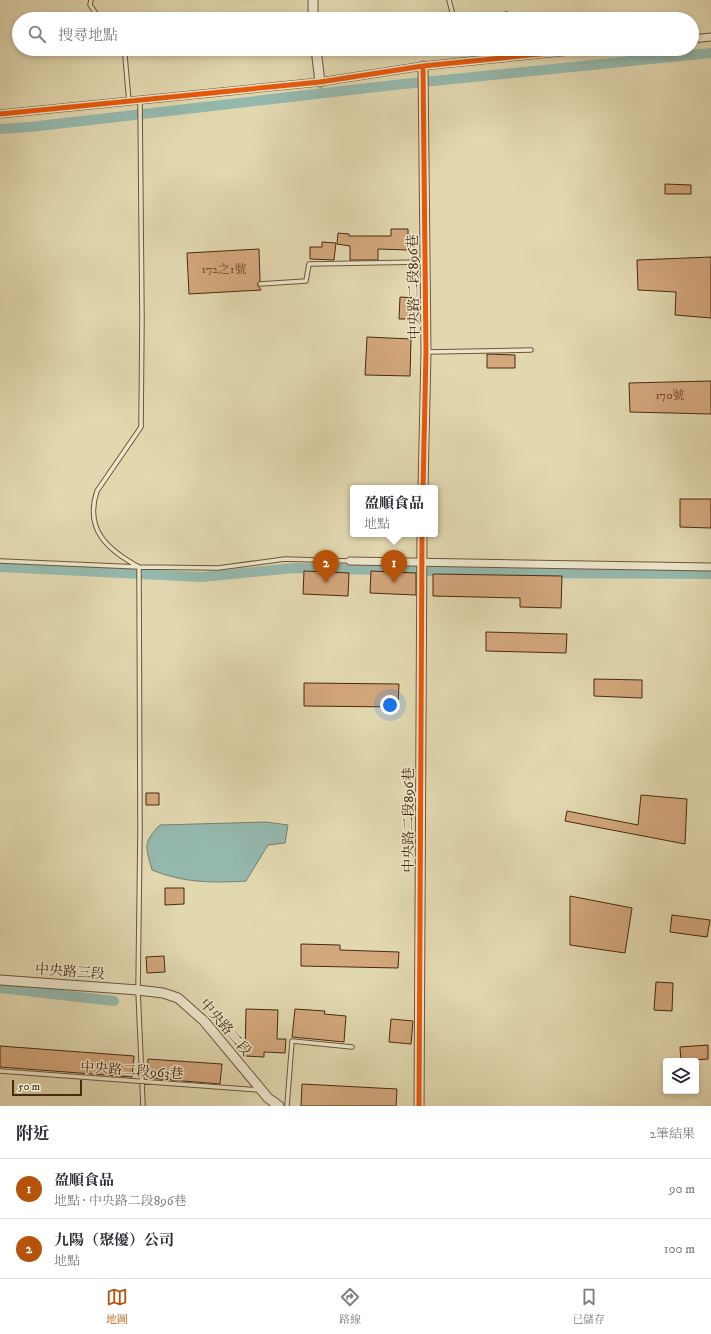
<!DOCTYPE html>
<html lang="zh-TW">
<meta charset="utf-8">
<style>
body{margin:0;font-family:"IM FELL DW Pica","Noto Serif TC",serif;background:#f2f2f3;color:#2b2b33}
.controls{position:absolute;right:12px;bottom:12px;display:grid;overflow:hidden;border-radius:4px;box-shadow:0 2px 6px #0003}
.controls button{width:36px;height:36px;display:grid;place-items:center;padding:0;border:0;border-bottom:1px solid #e1e1e2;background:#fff;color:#2b2b33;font:20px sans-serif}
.scale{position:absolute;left:12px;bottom:10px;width:70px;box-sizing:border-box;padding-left:4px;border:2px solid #482a0e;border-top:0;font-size:11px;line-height:14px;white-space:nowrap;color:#482a0e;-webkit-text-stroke:3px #ece6cc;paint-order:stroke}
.you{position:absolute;left:390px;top:705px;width:14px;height:14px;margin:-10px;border:3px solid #fff;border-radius:50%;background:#1a73e8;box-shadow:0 0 0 6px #1a73e833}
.badge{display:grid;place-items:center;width:26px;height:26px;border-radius:50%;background:#b45309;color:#fff;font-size:13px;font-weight:700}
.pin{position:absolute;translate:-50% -33px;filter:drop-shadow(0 1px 2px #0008)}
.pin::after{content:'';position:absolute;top:21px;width:14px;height:12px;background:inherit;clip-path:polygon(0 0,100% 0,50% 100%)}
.popup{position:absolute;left:350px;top:485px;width:88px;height:52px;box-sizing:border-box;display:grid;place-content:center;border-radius:4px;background:#fff;filter:drop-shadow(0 1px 3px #0005);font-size:13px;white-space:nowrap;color:#7c7c81}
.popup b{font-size:15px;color:#2b2b33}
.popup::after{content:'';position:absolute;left:50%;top:100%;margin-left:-8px;border:8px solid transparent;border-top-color:#fff}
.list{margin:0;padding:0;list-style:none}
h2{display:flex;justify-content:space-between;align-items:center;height:52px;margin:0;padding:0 16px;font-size:17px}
h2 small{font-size:13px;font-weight:400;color:#7c7c81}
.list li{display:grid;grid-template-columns:26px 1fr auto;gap:12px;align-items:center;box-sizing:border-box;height:60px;padding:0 16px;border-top:1px solid #e1e1e2}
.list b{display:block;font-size:15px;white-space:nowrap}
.list p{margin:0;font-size:13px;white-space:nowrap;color:#7c7c81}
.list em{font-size:13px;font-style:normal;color:#7c7c81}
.icon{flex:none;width:22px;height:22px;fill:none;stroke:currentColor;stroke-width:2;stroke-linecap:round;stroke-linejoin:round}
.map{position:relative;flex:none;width:711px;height:1106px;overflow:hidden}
.search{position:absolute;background:#fff;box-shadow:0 2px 6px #0003;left:12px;right:12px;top:12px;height:44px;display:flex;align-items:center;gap:10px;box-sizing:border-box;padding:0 14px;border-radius:22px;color:#7c7c81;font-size:15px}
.sheet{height:172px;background:#fff}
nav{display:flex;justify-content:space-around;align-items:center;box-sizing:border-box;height:56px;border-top:1px solid #e1e1e2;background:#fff;font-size:11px;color:#7c7c81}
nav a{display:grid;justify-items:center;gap:2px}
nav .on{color:#b45309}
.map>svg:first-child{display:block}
.water{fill:#95b9ae;stroke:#76806e}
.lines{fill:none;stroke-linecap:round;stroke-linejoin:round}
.canal{stroke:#95b9ae;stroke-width:10}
.building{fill:#d3a77c;stroke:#482a0e}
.service-casing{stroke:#6e5636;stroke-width:5.5}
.minor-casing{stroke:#6e5636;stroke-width:9}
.tertiary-casing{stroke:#6e5636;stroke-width:11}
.service{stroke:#ece6cc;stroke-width:3.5}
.minor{stroke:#ece6cc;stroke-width:7}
.tertiary{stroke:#ece6cc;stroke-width:9}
.cycleway-casing{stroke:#ece6cc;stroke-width:8}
.cycleway{stroke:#e8590c;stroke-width:5}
.labels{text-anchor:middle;stroke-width:3;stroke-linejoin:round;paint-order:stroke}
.number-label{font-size:12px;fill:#6b492a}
.street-label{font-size:14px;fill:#482a0e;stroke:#ece6cc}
</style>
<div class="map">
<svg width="711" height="1106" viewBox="0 0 711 1106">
<rect width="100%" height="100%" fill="#e2d8b0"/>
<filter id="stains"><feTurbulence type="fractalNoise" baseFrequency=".005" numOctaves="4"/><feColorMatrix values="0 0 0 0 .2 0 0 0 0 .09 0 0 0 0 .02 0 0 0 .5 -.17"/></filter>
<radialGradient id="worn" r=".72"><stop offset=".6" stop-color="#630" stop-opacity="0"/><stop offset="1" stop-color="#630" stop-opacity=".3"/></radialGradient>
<path class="water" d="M 266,822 L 288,825 L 285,843 L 268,845 L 246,881 C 213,883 184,883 152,870 C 146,847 142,843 160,825 Z"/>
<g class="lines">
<path class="canal" d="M 0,129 L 30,127 L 394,85 L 711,53
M 0,567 L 202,577 L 294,568 L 514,573 L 711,574
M 0,988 L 114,1001"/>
</g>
<path class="building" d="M 665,184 L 691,185 L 691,194 L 665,194 Z
M 391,229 L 408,229 L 408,250 L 378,249 L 378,260 L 350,260 L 350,246 L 337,244 L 338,233 L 349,234 L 349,236 L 391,236 Z
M 322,242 L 336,243 L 334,260 L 310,259 L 310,247 L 322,247 Z
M 259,249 L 260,281 L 257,284 L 261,290 L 189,294 L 187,253 Z
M 711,257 L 711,318 L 675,315 L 676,292 L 638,290 L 637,260 Z
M 400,297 L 418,298 L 417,319 L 399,319 Z
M 367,337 L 411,339 L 410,376 L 365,375 Z
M 487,354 L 515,355 L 515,368 L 487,368 Z
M 711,381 L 711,414 L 630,412 L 629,383 Z
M 680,499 L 711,499 L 711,528 L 680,527 Z
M 304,571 L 349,573 L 348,596 L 303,594 Z
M 371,571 L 416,573 L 416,595 L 370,593 Z
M 433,574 L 562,576 L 561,608 L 520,607 L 520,598 L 433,596 Z
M 486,632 L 567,634 L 566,653 L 486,651 Z
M 594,679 L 642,680 L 642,698 L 594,696 Z
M 304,683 L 399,684 L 398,707 L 304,706 Z
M 146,793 L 159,793 L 159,805 L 146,805 Z
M 641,795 L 687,799 L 685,844 L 565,821 L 567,811 L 638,825 Z
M 165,888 L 184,888 L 184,904 L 165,905 Z
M 570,896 L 632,908 L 625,953 L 570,945 Z
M 672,915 L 710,920 L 707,937 L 670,932 Z
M 301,944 L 340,945 L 340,950 L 399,952 L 398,968 L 301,966 Z
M 164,956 L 165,972 L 147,973 L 146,957 Z
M 656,982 L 673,983 L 672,1011 L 654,1010 Z
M 246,1009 L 278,1010 L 277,1039 L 286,1039 L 285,1053 L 264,1052 L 264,1057 L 245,1056 Z
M 295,1009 L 325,1011 L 324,1014 L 346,1016 L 344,1042 L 292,1037 Z
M 391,1019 L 413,1021 L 411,1044 L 389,1042 Z
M 708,1045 L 708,1059 L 681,1061 L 680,1047 Z
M 0,1046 L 134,1056 L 132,1077 L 0,1067 Z
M 148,1059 L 222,1064 L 220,1084 L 147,1078 Z
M 302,1084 L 397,1089 L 396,1106 L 301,1106 Z"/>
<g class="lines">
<g class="service-casing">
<path id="service" d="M 91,0 L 90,5 L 100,19
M 449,0 L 454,19
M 477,19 L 507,14 L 509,19
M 120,49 L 125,56 L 129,102
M 516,49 L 518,56
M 140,100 L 142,318 L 141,427 L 97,491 C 84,530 108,550 139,567 L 140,831 L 138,990 L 143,1106
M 260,284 L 306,281 L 309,264 L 423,262
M 427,352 L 531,350
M 0,561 L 139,567 L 218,568 L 285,559 L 350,561
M 0,1071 L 259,1090
M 287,1106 L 292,1041 L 352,1047"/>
</g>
<g class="minor-casing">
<path id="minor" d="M 692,39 L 711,37
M 0,114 L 320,82 L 423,66 L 590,49
M 350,561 L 711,567"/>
</g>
<g class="tertiary-casing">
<path id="tertiary" d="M 313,0 L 313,19
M 316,49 L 320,82
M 423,488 L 426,352 L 423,66
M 0,980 L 138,990 L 163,993 L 178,998 L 204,1021 L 268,1098 L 279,1106
M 419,1106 L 422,534"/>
</g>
<use href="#service" class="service"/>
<use href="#minor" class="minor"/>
<use href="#tertiary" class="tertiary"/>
<g class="cycleway-casing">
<path id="cycleway" d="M 0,114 L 320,82 L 423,66 L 590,49
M 423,488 L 426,352 L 423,66
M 419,1106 L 422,534"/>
</g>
<use href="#cycleway" class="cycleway"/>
</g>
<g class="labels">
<g class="number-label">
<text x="224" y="273">172之1號</text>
<text x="670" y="399">170號</text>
</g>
<g class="street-label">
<text transform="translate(413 287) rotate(-91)" y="5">中央路二段896巷</text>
<text transform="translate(408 820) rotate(-90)" y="5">中央路二段896巷</text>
<text transform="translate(70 971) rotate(4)" y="5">中央路三段</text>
<text transform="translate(226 1027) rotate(49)" y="5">中央路二段</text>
<text transform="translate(132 1070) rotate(4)" y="5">中央路二段963巷</text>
</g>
</g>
<rect width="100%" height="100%" filter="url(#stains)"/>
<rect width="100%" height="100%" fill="url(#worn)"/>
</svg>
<div class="controls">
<button><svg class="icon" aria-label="layers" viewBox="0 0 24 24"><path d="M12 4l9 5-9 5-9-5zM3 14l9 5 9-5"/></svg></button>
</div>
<div class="scale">50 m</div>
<div class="you"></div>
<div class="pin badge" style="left:394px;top:583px">1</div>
<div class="popup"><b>盈順食品</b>地點</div>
<div class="pin badge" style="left:326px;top:583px">2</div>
<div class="search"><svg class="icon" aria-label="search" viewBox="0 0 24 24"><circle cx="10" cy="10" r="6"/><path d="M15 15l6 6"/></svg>搜尋地點</div>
</div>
<section class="sheet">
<h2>附近<small>2筆結果</small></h2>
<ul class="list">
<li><span class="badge">1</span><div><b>盈順食品</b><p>地點 · 中央路二段896巷</p></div><em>90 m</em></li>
<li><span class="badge">2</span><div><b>九陽（聚優）公司</b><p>地點</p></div><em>100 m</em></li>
</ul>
</section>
<nav>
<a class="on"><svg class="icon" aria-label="map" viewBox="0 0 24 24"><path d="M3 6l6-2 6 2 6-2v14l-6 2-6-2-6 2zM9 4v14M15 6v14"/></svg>地圖</a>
<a><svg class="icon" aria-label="directions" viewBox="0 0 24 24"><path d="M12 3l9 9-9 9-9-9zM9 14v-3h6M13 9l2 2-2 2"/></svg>路線</a>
<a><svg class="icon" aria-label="saved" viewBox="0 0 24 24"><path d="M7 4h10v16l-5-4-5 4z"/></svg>已儲存</a>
</nav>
